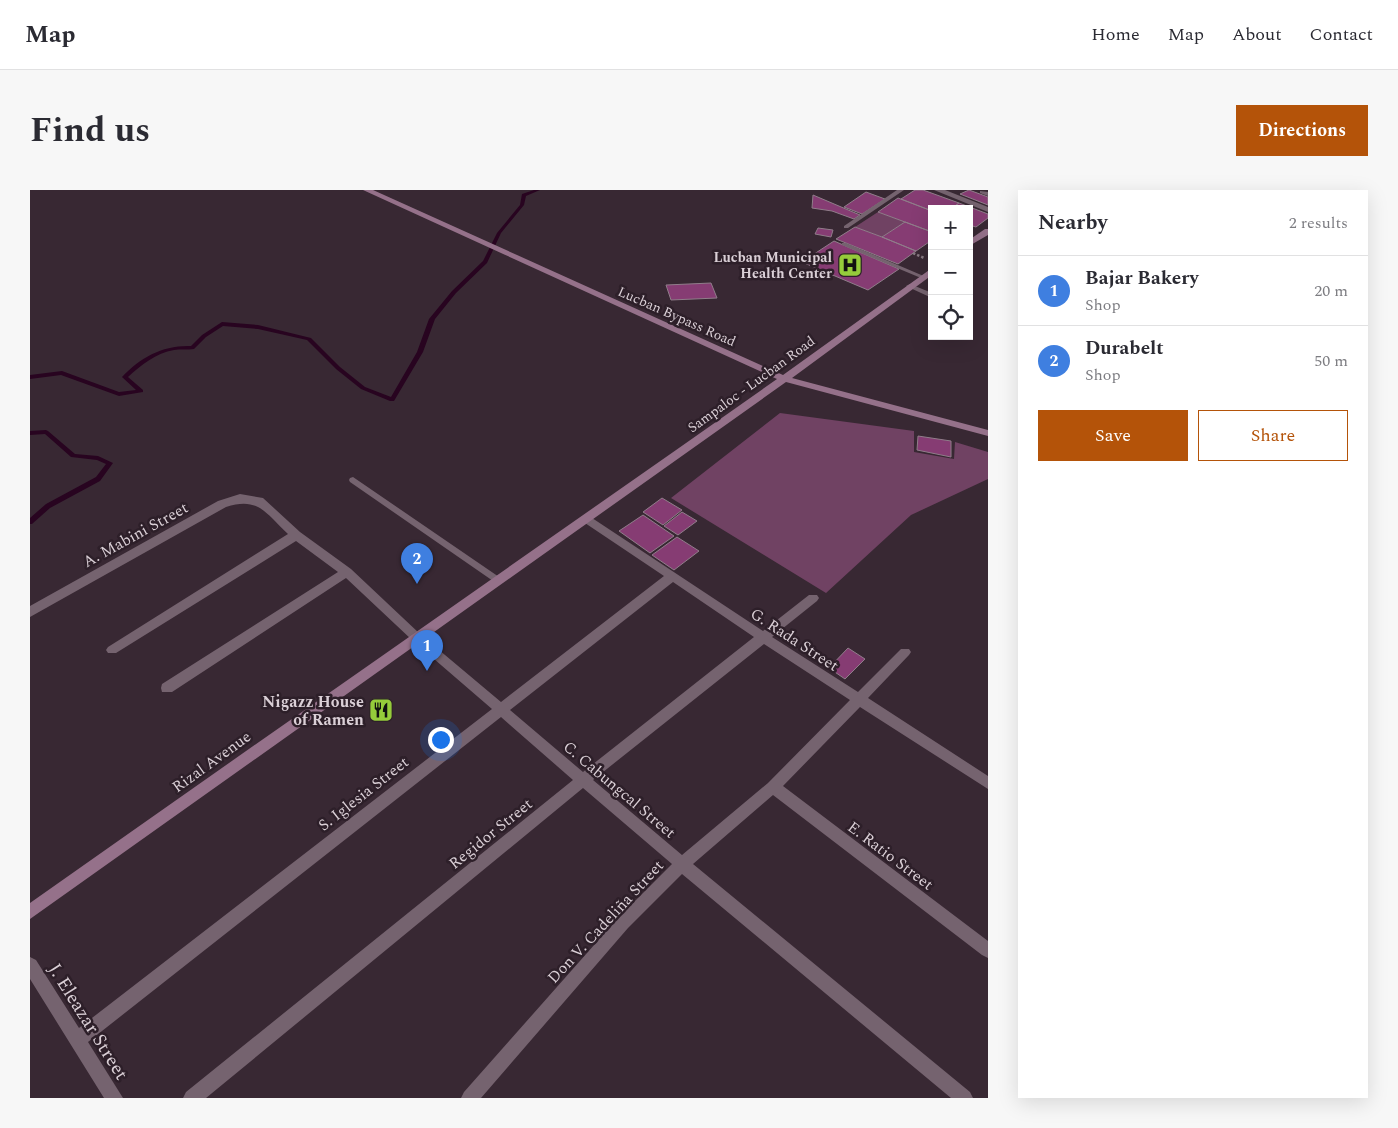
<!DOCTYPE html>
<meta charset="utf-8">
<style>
body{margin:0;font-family:Spectral,serif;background:#f7f7f7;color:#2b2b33}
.controls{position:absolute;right:15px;top:15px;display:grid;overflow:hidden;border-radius:0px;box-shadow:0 5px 20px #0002}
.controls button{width:45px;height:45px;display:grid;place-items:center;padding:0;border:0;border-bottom:1px solid #e1e1e2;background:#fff;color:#2b2b33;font:25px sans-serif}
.you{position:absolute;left:410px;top:549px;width:18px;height:18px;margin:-12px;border:4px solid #fff;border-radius:50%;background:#1a73e8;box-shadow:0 0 0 8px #1a73e833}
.badge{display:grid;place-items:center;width:32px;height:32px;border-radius:50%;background:#b45309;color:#fff;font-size:16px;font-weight:700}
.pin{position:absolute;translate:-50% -41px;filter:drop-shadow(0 1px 2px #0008)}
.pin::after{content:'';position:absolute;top:26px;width:18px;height:15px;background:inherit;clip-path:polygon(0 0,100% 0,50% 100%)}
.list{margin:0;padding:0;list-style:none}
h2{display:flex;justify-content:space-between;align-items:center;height:65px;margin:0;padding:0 20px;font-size:21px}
h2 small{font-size:16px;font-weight:400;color:#7c7c81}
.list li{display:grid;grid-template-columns:32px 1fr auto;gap:15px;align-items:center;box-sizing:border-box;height:70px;padding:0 20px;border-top:1px solid #e1e1e2}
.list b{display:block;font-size:19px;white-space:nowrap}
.list p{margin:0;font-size:16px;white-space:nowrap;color:#7c7c81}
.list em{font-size:16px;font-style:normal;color:#7c7c81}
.actions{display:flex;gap:10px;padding:15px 20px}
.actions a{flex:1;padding:11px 0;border:1px solid #b45309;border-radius:0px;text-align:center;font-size:18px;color:#b45309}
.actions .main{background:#b45309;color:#fff}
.icon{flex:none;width:28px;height:28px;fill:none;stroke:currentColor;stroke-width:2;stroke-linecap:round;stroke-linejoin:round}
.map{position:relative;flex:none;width:958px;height:908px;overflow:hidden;border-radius:0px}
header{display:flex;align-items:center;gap:30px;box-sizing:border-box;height:70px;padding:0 25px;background:#fff;border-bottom:1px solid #e1e1e2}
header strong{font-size:24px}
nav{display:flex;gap:28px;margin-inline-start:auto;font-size:18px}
.intro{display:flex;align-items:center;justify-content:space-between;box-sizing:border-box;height:120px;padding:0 30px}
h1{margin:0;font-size:35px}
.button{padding:12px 22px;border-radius:0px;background:#b45309;color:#fff;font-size:18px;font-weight:700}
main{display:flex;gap:30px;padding:0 30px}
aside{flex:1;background:#fff;border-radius:0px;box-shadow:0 5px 20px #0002}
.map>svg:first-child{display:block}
.green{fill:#704263}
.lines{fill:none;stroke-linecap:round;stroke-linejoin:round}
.stream{fill:#280420;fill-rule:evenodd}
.building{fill:#863c73;stroke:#907d8a}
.path{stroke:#877982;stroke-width:2.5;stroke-dasharray:2.5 2;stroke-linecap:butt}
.lane{fill:#75636f;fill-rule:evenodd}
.street{fill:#75636f;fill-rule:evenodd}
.secondary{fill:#95718a;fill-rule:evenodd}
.labels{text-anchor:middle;stroke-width:5;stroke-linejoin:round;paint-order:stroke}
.far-poi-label{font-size:14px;font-weight:bold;fill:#dacfd6;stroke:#2d1f29;text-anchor:end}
.far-street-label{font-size:14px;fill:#dacfd6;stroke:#2d1f29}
.street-label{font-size:16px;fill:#dacfd6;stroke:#2d1f29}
.poi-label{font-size:16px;font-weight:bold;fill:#dacfd6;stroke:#2d1f29;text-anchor:end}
.near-street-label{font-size:19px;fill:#dacfd6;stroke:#2d1f29}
</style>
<header>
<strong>Map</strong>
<nav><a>Home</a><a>Map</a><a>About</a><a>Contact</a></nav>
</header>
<div class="intro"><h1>Find us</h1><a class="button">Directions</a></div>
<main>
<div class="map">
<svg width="958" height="908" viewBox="0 0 958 908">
<rect width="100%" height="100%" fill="#382833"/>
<path class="green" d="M 848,22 L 875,32 L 852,47 L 825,37 Z
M 750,223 L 884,241 L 884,262 L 924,269 L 925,252 L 958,262 L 958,289 L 881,325 L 796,403 L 641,308 Z"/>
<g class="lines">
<path class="stream" d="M 504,0 L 510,0 L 496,6 L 494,15 L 471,43 L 457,73 L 426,103 L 405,129 L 393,162 L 364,211 L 360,211 L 331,199 L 306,179 L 277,150 L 228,139 L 193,136 L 176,147 L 164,159 C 157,160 150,159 144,160 C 126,163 111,175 98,187 L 113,200 L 113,202 L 89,206 L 31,185 L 0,189 L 0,185 L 32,181 L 89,202 L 106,200 L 92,187 C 111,167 133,155 161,156 L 172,145 L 192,132 L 228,135 L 281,148 L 310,177 L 335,197 L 361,207 L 387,162 L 399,129 L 422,101 L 453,71 L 467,43 L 490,15 L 492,4 Z
M 16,240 L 18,241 L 45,264 L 68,266 L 83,273 L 70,291 L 20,318 L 2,334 L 0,334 L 0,328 L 16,314 L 66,287 L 76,274 L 67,270 L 41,267 L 15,244 L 0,245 L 0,241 Z"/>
</g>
<path class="building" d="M 885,0 L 893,0 L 929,13 L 921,19 L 902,19 L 902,21 L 871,9 Z
M 939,0 L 958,7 L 958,15 L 930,4 Z
M 836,2 L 855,9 L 832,24 L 814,17 Z
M 783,5 L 830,25 L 824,29 L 802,21 L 782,18 Z
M 868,8 L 902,21 L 902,42 L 848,22 Z
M 929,13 L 958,24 L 958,28 L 946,37 L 939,35 L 939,19 L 921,19 Z
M 875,32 L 902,42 L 902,50 L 886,61 L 852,47 Z
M 825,37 L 852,47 L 886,61 L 868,74 L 806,49 Z
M 788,38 L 803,40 L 801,47 L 785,44 Z
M 804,51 L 869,79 L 838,100 L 772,72 Z
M 681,93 L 687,108 L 641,110 L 636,95 Z
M 888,246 L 921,251 L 921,267 L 887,260 Z
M 632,308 L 652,320 L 633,335 L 613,322 Z
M 652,322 L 667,331 L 648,345 L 634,336 Z
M 613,325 L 644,346 L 620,363 L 589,341 Z
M 647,347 L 669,361 L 644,380 L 622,365 Z
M 818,458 L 835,469 L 815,489 L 799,478 Z"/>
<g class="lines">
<path class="path" d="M 883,63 L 894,68"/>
<path class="lane" d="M 867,0 L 874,0 L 818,38 L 814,38 L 814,36 Z
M 950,1 L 958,2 L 958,6 L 950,3 Z
M 812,53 L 816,53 L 896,87 L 891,88 L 812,55 Z
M 880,94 L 902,103 L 902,108 L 878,97 L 876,96 Z
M 323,287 L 472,389 L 474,391 L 472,393 L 466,393 L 320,292 L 319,290 L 320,288 Z"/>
<path class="street" d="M 904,0 L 915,0 L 958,17 L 958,22 Z
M 210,304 L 233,308 L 270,342 L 321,379 L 390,444 L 471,512 L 634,386 L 552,331 L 550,328 L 556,324 L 733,441 L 779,405 L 787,405 L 789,408 L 787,411 L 742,447 L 828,502 L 871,459 L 879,459 L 881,462 L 879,465 L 838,508 L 958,586 L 958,599 L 830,517 L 753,596 L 958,751 L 958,768 L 952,765 L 743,605 L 663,674 L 940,902 L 943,908 L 921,908 L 652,684 L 598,738 L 451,908 L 431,908 L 434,902 L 588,728 L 642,674 L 553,598 L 176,908 L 153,908 L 156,902 L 543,590 L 471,527 L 58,852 L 93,908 L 74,908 L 0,789 L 0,767 L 6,770 L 49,838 L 462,519 L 382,450 L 316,388 L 142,502 L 132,502 L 131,498 L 132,494 L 308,382 L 266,351 L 86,463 L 78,463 L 76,460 L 78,457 L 258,344 C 236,324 229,306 196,317 L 0,427 L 0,416 L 188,311 ZM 643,392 L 724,447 L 553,582 L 480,520 ZM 734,454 L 820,510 L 738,593 L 652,665 L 563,590 Z"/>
<path class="secondary" d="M 333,0 L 343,0 L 753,185 L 902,78 L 902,85 L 762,188 L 958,240 L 958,246 L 756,192 L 0,729 L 0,713 C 248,538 498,364 747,189 Z
M 955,39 L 958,39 L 958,45 L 939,56 L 939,50 Z"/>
</g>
<defs>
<g id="hospital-square" transform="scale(1.25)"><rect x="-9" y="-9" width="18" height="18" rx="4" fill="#95cc3b" stroke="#2d1f29"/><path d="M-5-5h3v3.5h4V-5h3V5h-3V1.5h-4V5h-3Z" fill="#111"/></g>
<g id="restaurant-square" transform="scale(1.25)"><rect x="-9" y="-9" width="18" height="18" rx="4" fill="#95cc3b" stroke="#2d1f29"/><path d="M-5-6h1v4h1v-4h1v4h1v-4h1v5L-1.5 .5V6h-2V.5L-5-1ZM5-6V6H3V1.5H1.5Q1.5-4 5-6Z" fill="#111"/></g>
</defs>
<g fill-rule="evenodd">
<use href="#hospital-square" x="820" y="75"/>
<use href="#restaurant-square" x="351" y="520"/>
</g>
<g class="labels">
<g class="far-poi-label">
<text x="802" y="72">Lucban Municipal<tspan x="802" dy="16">Health Center</tspan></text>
</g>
<g class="far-street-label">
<text transform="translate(647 126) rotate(24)" y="5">Lucban Bypass Road</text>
<text transform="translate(721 194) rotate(-36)" y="5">Sampaloc - Lucban Road</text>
</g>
<g class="street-label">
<text transform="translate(105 344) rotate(-29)" y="6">A. Mabini Street</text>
<text transform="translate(765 449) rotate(33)" y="6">G. Rada Street</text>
<text transform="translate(181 571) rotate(-36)" y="6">Rizal Avenue</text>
<text transform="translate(590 599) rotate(40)" y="6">C. Cabungcal Street</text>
<text transform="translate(333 603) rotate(-38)" y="6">S. Iglesia Street</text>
<text transform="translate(460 643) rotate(-39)" y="6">Regidor Street</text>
<text transform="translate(861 665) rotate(37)" y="6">E. Ratio Street</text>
<text transform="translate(575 731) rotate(-47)" y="6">Don V. Cadeliña Street</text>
</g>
<g class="poi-label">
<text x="334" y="517">Nigazz House<tspan x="334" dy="18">of Ramen</tspan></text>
</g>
<g class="near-street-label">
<text transform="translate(59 831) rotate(58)" y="7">J. Eleazar Street</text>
</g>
</g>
</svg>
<div class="controls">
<button>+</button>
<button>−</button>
<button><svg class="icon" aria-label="locate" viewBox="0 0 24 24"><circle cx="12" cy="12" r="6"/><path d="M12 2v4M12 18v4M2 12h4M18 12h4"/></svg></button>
</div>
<div class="you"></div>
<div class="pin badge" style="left:397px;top:481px;background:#3f7fe0">1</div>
<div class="pin badge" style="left:387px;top:394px;background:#3f7fe0">2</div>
</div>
<aside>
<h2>Nearby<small>2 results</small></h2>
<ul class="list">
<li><span class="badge" style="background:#3f7fe0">1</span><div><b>Bajar Bakery</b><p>Shop</p></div><em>20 m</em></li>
<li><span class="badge" style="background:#3f7fe0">2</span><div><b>Durabelt</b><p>Shop</p></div><em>50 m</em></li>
</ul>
<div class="actions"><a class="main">Save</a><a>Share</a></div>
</aside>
</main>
